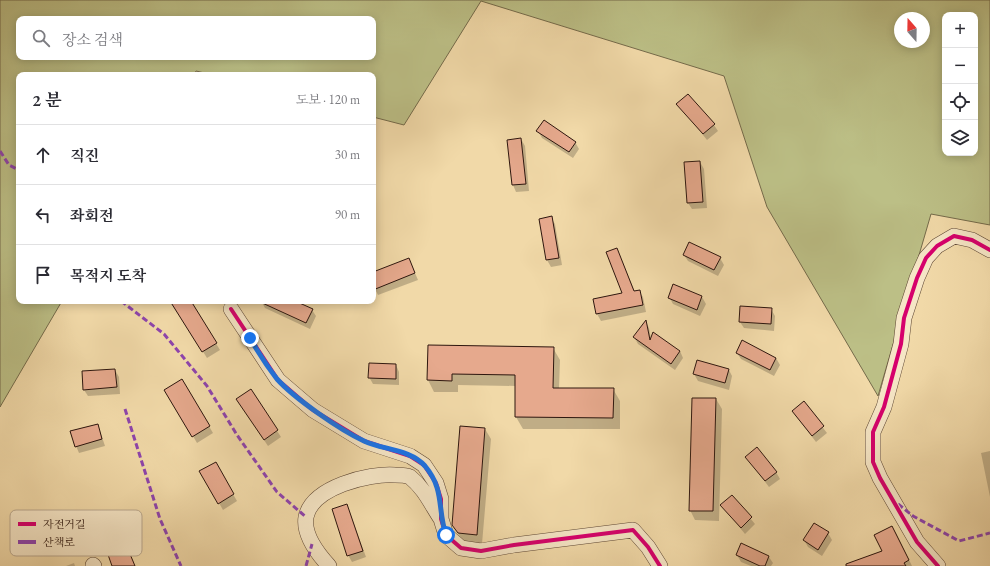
<!DOCTYPE html>
<html lang="ko">
<meta charset="utf-8">
<style>
body{margin:0;font-family:"EB Garamond","Noto Serif KR",serif;background:#f7f7f7;color:#2b2b33}
.controls{position:absolute;right:12px;top:12px;display:grid;overflow:hidden;border-radius:8px;box-shadow:0 2px 10px #0003}
.controls button{width:36px;height:36px;display:grid;place-items:center;padding:0;border:0;border-bottom:1px solid #e1e1e2;background:#fff;color:#2b2b33;font:20px sans-serif}
.compass{position:absolute;left:894px;top:12px;width:36px;height:36px;border-radius:50%;background:#fff;box-shadow:0 2px 10px #0003;rotate:340deg}
.stop{position:absolute;width:12px;height:12px;margin:-9px;border:3px solid #1a73e8;border-radius:50%;background:#fff}
.stop.end{background:#1a73e8;border-color:#fff;box-shadow:0 1px 4px #0008}
.list{margin:0;padding:0;list-style:none}
h2{display:flex;justify-content:space-between;align-items:center;height:52px;margin:0;padding:0 16px;font-size:17px}
h2 small{font-size:13px;font-weight:400;color:#7c7c81}
.list li{display:grid;grid-template-columns:26px 1fr auto;gap:12px;align-items:center;box-sizing:border-box;height:60px;padding:0 16px;border-top:1px solid #e1e1e2}
.list b{display:block;font-size:15px;white-space:nowrap}
.list em{font-size:13px;font-style:normal;color:#7c7c81}
.icon{flex:none;width:22px;height:22px;fill:none;stroke:currentColor;stroke-width:2;stroke-linecap:round;stroke-linejoin:round}
.map{position:relative;flex:none;width:990px;height:566px;overflow:hidden}
.search{position:absolute;background:#fff;box-shadow:0 2px 10px #0003;left:16px;top:16px;width:360px;height:44px;display:flex;align-items:center;gap:10px;box-sizing:border-box;padding:0 14px;border-radius:8px;color:#7c7c81;font-size:15px}
.panel{position:absolute;background:#fff;box-shadow:0 2px 10px #0003;left:16px;top:72px;width:360px;height:232px;border-radius:8px}
.map>svg:first-child{display:block}
.green{fill:#bcbf86;stroke:#746a4a;fill-rule:evenodd}
.shadow{fill:#0003}
.building{fill:#e6a98d;stroke:#2d160e}
.lines{fill:none;stroke-linecap:round;stroke-linejoin:round}
.minor-casing{stroke:#5e4734;stroke-width:16}
.minor{stroke:#f6e6c6;stroke-width:15}
.quiet{stroke:#8e44ad;stroke-width:3;stroke-dasharray:6 3;stroke-linecap:butt}
.cycleway-casing{stroke:#f6e6c6;stroke-width:6}
.cycleway{stroke:#d6006c;stroke-width:4}
.route{stroke:#1a73e8;stroke-width:5}
.key{fill:#f6e6c6;stroke:#baa88f;stroke-width:1}
.key-label{font-size:11px;fill:#2d160e}
</style>
<div class="map">
<svg width="990" height="566" viewBox="0 0 990 566">
<rect width="100%" height="100%" fill="#f1d9a8"/>
<filter id="stains"><feTurbulence type="fractalNoise" baseFrequency=".005" numOctaves="4"/><feColorMatrix values="0 0 0 0 .2 0 0 0 0 .09 0 0 0 0 .02 0 0 0 .5 -.17"/></filter>
<radialGradient id="worn" r=".72"><stop offset=".6" stop-color="#630" stop-opacity="0"/><stop offset="1" stop-color="#630" stop-opacity=".3"/></radialGradient>
<path class="green" d="M 0,0 L 990,0 L 990,225 L 931,214 L 878,396 L 767,207 L 724,76 L 481,1 L 404,125 L 373,117 L 373,75 L 213,75 L 196,71 L 194,75 L 19,75 L 19,301 L 62,301 L 0,407 ZM 945,15 L 975,15 L 975,153 L 945,153 ZM 900,18 L 924,18 L 924,42 L 900,42 ZM 19,19 L 373,19 L 373,57 L 19,57 Z"/>
<path class="shadow" d="M 678,104 L 714,125 L 718,131 L 707,140 Z
M 538,131 L 575,142 L 579,149 L 573,158 L 542,138 Z
M 521,139 L 525,146 L 529,191 L 516,192 L 513,185 L 508,140 Z
M 700,162 L 704,169 L 707,208 L 692,209 L 688,203 Z
M 551,218 L 555,224 L 562,265 L 551,267 L 547,260 L 540,220 Z
M 617,249 L 635,292 L 639,291 L 643,297 L 646,312 L 601,321 L 597,314 L 594,299 L 623,294 Z
M 684,255 L 720,258 L 724,265 L 718,276 L 688,261 Z
M 409,259 L 418,280 L 378,295 L 373,285 L 373,273 Z
M 674,285 L 702,297 L 706,304 L 700,316 L 673,304 L 669,297 Z
M 171,301 L 190,301 L 220,350 L 207,358 Z
M 261,301 L 293,301 L 312,310 L 316,316 L 310,329 L 265,308 Z
M 771,309 L 775,316 L 774,331 L 744,328 L 740,322 Z
M 646,322 L 649,328 L 651,339 L 680,351 L 683,358 L 675,370 L 638,344 L 634,337 Z
M 553,348 L 560,360 L 559,389 L 613,389 L 620,401 L 620,429 L 523,429 L 516,417 L 516,386 L 458,385 L 458,392 L 434,392 L 428,380 Z
M 737,353 L 776,358 L 780,365 L 774,376 L 741,359 Z
M 396,365 L 399,372 L 399,385 L 373,384 L 369,377 Z
M 115,370 L 119,377 L 120,394 L 88,396 L 84,390 Z
M 729,370 L 732,376 L 729,390 L 698,381 L 694,374 Z
M 182,380 L 213,433 L 197,443 L 166,390 Z
M 251,391 L 281,437 L 268,446 L 241,406 Z
M 716,399 L 722,409 L 719,521 L 695,520 L 690,510 Z
M 804,403 L 827,433 L 816,442 L 793,412 Z
M 98,425 L 105,446 L 79,453 L 76,446 Z
M 485,429 L 491,439 L 482,544 L 464,543 L 453,525 Z
M 990,451 L 990,497 L 981,453 Z
M 746,457 L 776,472 L 780,479 L 769,487 Z
M 215,463 L 237,501 L 223,510 L 201,471 Z
M 732,496 L 755,524 L 745,534 L 722,506 Z
M 347,505 L 366,557 L 352,562 L 348,555 Z
M 814,524 L 828,533 L 832,540 L 822,556 L 808,547 L 804,540 Z
M 892,527 L 896,533 L 912,566 L 890,566 Z
M 125,543 L 135,566 L 113,566 Z
M 737,555 L 769,557 L 773,563 L 771,566 L 751,566 L 741,562 Z
M 74,563 L 75,566 L 66,566 Z"/>
<path class="building" d="M 688,94 L 715,124 L 703,134 L 676,104 Z
M 544,120 L 576,142 L 569,152 L 536,131 Z
M 521,138 L 526,184 L 512,185 L 507,140 Z
M 700,161 L 703,202 L 687,203 L 684,162 Z
M 552,216 L 559,258 L 546,260 L 539,219 Z
M 689,242 L 721,257 L 714,270 L 683,255 Z
M 617,248 L 634,291 L 640,290 L 643,305 L 596,314 L 593,299 L 622,293 L 606,252 Z
M 409,258 L 415,273 L 373,290 L 373,272 Z
M 673,284 L 702,296 L 697,310 L 668,298 Z
M 170,301 L 191,301 L 217,343 L 202,352 Z
M 258,301 L 295,301 L 313,309 L 306,323 Z
M 740,306 L 772,308 L 771,324 L 739,322 Z
M 646,320 L 650,340 L 653,332 L 680,351 L 671,364 L 633,337 Z
M 742,340 L 776,358 L 770,370 L 736,353 Z
M 428,345 L 554,347 L 553,388 L 614,388 L 613,418 L 515,417 L 515,375 L 452,374 L 452,381 L 427,380 Z
M 697,360 L 729,369 L 725,383 L 693,374 Z
M 369,363 L 396,364 L 396,379 L 368,378 Z
M 115,369 L 117,387 L 83,390 L 82,371 Z
M 182,379 L 210,426 L 192,437 L 164,390 Z
M 251,389 L 278,430 L 264,440 L 236,399 Z
M 692,398 L 716,398 L 713,511 L 689,511 Z
M 804,401 L 824,426 L 812,436 L 792,411 Z
M 98,424 L 102,439 L 75,447 L 70,431 Z
M 460,426 L 485,428 L 477,535 L 458,533 L 452,525 Z
M 757,447 L 777,472 L 765,481 L 745,457 Z
M 216,462 L 234,494 L 218,504 L 199,471 Z
M 732,495 L 752,517 L 741,528 L 720,505 Z
M 347,504 L 363,551 L 347,556 L 332,509 Z
M 814,523 L 829,532 L 818,550 L 803,540 Z
M 892,526 L 909,560 L 904,563 L 906,566 L 846,566 L 846,564 L 882,551 L 874,535 Z
M 125,542 L 135,566 L 112,566 L 106,549 Z
M 741,543 L 769,556 L 765,566 L 760,566 L 736,555 Z"/>
<g class="lines">
<g class="minor-casing">
<path id="minor" d="M 231,309 L 278,380 L 313,410 L 364,441 L 410,456 L 424,465 L 436,483 L 441,499 L 441,519 L 446,535 L 461,548 L 481,551 L 514,545 L 633,530 L 648,547 L 660,566
M 93,565 L 94,566
M 329,566 C 318,554 303,535 306,517 C 312,487 369,473 395,475 C 399,475 406,475 410,477 C 424,488 431,504 441,519
M 938,566 L 917,542 L 880,478 L 873,462 L 873,432 L 884,407 L 901,344 L 904,318 L 917,278 L 926,258 L 937,246 L 954,236 L 972,240 L 990,250"/>
</g>
<use href="#minor" class="minor"/>
<path class="quiet" d="M 0,151 L 9,165 L 19,170
M 121,301 L 164,334 L 207,386 L 237,435 L 277,492 L 306,517
M 125,409 L 160,519 L 181,566
M 898,504 L 913,516 L 959,541 L 990,533
M 306,566 L 312,544"/>
<g class="cycleway-casing">
<path id="cycleway" d="M 231,309 L 278,380 L 313,410 L 364,441 L 410,456 L 424,465 L 436,483 L 441,499 L 441,519 L 446,535 L 461,548 L 481,551 L 514,545 L 633,530 L 648,547 L 660,566
M 938,566 L 917,542 L 880,478 L 873,462 L 873,432 L 884,407 L 901,344 L 904,318 L 917,278 L 926,258 L 937,246 L 954,236 L 972,240 L 990,250"/>
</g>
<use href="#cycleway" class="cycleway"/>
</g>
<g class="lines">
<path class="route" d="M 250,338 C 258,352 267,366 277,379 C 294,398 340,430 364,441 C 383,450 410,449 425,466 C 445,490 437,508 446,535"/>
</g>
<rect x="10" y="510" width="132" height="46" rx="6" class="key"/>
<rect x="18" y="522" width="18" height="4" fill="#d6006c"/>
<rect x="18" y="540" width="18" height="4" fill="#8e44ad"/>
<g class="key-label">
<text x="43" y="528">자전거길</text>
<text x="43" y="546">산책로</text>
</g>
<rect width="100%" height="100%" filter="url(#stains)"/>
<rect width="100%" height="100%" fill="url(#worn)"/>
</svg>
<div class="controls">
<button>+</button>
<button>−</button>
<button><svg class="icon" aria-label="locate" viewBox="0 0 24 24"><circle cx="12" cy="12" r="6"/><path d="M12 2v4M12 18v4M2 12h4M18 12h4"/></svg></button>
<button><svg class="icon" aria-label="layers" viewBox="0 0 24 24"><path d="M12 4l9 5-9 5-9-5zM3 14l9 5 9-5"/></svg></button>
</div>
<svg class="compass" viewBox="-18 -18 36 36"><path d="M0-13l5 13h-10z" fill="#e53935"/><path d="M0 13l5-13h-10z" fill="#7c7c81"/></svg>
<div class="stop" style="left:446px;top:535px"></div>
<div class="stop end" style="left:250px;top:338px"></div>
<div class="search"><svg class="icon" aria-label="search" viewBox="0 0 24 24"><circle cx="10" cy="10" r="6"/><path d="M15 15l6 6"/></svg>장소 검색</div>
<section class="panel">
<h2>2 분<small>도보 · 120 m</small></h2>
<ul class="list">
<li><svg class="icon" aria-label="ahead" viewBox="0 0 24 24"><path d="M12 20V5M6 11l6-6 6 6"/></svg><div><b>직진</b></div><em>30 m</em></li>
<li><svg class="icon" aria-label="left" viewBox="0 0 24 24"><path d="M17 20v-9H6M10 6l-5 5 5 5"/></svg><div><b>좌회전</b></div><em>90 m</em></li>
<li><svg class="icon" aria-label="arrive" viewBox="0 0 24 24"><path d="M6 21V4h12l-3 4 3 4H6"/></svg><div><b>목적지 도착</b></div></li>
</ul>
</section>
</div>
